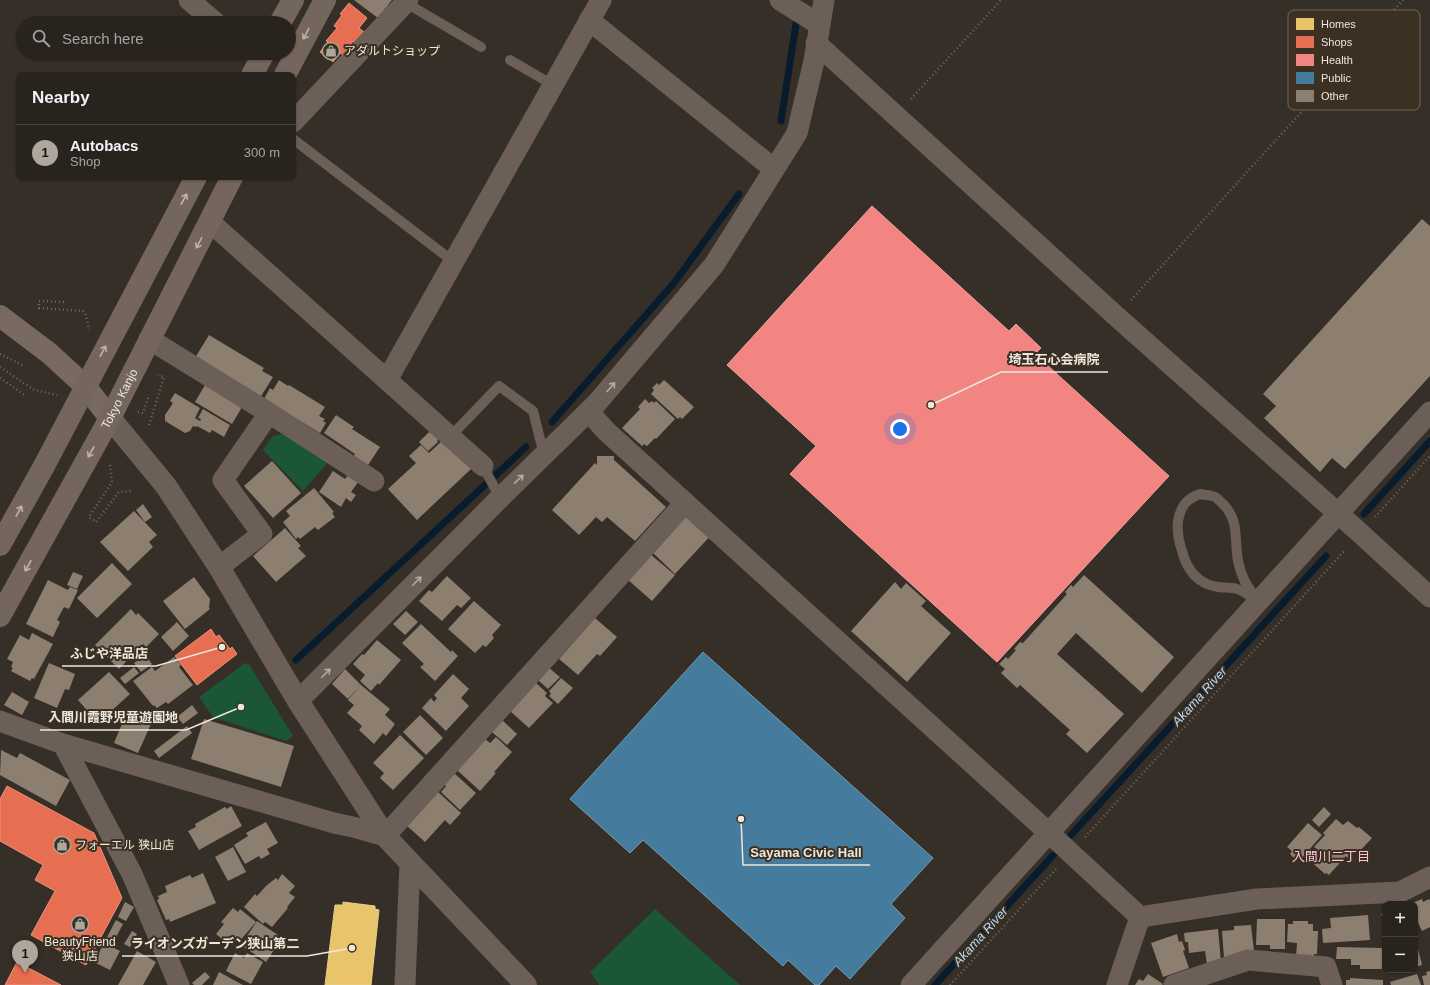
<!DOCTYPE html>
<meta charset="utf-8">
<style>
body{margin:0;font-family:Arial,"Noto Sans JP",sans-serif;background:#342f2a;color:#f1f3f6}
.controls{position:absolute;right:12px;bottom:12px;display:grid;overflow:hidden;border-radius:8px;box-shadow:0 1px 3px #0004}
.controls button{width:36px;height:36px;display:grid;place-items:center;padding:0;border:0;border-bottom:1px solid #44403b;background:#28231d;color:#f1f3f6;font:20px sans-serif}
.you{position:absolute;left:900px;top:429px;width:14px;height:14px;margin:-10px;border:3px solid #fff;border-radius:50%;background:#1a73e8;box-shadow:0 0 0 6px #1a73e833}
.badge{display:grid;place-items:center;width:26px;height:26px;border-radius:50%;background:#ada79e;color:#111;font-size:13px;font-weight:700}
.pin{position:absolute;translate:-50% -33px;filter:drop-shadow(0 1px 2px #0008)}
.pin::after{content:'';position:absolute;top:21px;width:14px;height:12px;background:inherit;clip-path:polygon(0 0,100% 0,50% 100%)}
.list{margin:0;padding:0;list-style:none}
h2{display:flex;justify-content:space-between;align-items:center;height:52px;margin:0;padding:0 16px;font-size:17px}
h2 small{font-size:13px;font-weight:400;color:#a5a4a4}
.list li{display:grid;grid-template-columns:26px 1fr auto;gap:12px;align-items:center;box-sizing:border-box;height:56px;padding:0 16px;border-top:1px solid #44403b}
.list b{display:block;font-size:15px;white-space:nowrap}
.list p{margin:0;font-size:13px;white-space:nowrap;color:#a5a4a4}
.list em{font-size:13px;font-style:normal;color:#a5a4a4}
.icon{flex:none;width:22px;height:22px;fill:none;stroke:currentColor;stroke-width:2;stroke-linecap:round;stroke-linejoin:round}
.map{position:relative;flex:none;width:1430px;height:985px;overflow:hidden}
.search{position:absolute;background:#28231d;box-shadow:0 1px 3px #0004;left:16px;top:16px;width:280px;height:44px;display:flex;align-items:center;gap:10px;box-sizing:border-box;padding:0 14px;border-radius:22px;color:#a5a4a4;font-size:15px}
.panel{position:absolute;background:#28231d;box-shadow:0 1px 3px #0004;left:16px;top:72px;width:280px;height:108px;border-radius:8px}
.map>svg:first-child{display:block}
.green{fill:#1b5637}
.homes{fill:#e9c46a;stroke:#eace8d}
.shops{fill:#e76f51;stroke:#e9937b}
.health{fill:#f28482;stroke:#f1a29e}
.public{fill:#457b9d;stroke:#789bb0}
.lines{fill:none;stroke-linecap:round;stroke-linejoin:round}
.stream{stroke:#081c2d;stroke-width:7}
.building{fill:#8c7f70}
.path{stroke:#706862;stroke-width:2.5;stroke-dasharray:1 3;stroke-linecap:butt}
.service{stroke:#6b5f58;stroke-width:10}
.minor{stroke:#6b5f58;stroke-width:21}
.tertiary{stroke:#6b5f58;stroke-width:22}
.secondary{stroke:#786a61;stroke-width:22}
.trunk{stroke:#74665c;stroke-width:22}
.oneway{stroke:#bdb3aa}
.oneway2{stroke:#b3aaa2}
.labels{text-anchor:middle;stroke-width:4;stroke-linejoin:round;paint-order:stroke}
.poi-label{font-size:12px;fill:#eee7de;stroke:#3b3021;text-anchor:start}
.street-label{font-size:12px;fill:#eee7de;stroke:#3b3021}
.water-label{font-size:13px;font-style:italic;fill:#b7dafd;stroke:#3b3021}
.neighbourhood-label{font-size:13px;fill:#fdbed9;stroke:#3b3021}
.key{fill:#3b3021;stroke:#71675a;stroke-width:1}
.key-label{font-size:11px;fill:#eee7de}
.leader{fill:none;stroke:#eee7de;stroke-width:1.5}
.callout-dot{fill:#eee7de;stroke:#3b3021;stroke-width:1.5}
.callout-label{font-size:13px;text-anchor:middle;font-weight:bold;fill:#eee7de;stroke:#3b3021;stroke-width:4;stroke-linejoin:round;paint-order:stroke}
</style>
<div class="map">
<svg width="1430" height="985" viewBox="0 0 1430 985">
<rect width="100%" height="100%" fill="#352f27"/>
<path class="green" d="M 282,434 L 328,462 L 303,491 L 263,450 L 273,436 Z
M 245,663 L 249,664 L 293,736 L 286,741 L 213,717 L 199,697 Z
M 655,909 L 740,985 L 599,985 L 590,972 Z"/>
<path class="homes" d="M 343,902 L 375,906 L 375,909 L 379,910 L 371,985 L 325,985 L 335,905 L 343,905 Z"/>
<path class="shops" d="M 349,3 L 367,18 L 359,28 L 364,32 L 355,43 L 353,41 L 343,55 L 340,53 L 333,62 L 320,52 L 328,42 L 326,41 L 337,28 L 334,26 L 342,15 L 340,14 Z
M 211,629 L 216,637 L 219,635 L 230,649 L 232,647 L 237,654 L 197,685 L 175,656 Z
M 7,786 L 94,833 L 122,898 L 86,965 L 31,935 L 55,891 L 35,880 L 43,865 L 0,841 L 0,799 Z
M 17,962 L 61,985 L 5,985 Z"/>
<path class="health" d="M 872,206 L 1009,331 L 1016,324 L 1041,348 L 1035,354 L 1169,476 L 997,662 L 790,474 L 816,446 L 727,365 Z"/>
<path class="public" d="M 703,652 L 933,858 L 891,904 L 905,918 L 850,979 L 836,966 L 819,985 L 815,985 L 788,960 L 783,966 L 643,840 L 630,853 L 570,799 Z"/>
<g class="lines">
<path class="stream" d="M 781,121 L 796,24
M 552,422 L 674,283 L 739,194
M 1364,514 L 1430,441
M 296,660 L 526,447
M 1071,835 L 1326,556
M 935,985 L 1057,851"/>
</g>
<path class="building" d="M 354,0 L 392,0 L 378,18 Z
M 1422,219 L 1430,226 L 1430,376 L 1345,469 L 1332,458 L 1320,472 L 1264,418 L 1276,406 L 1263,394 Z
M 209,335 L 264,368 L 262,371 L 273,377 L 260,398 L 195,358 Z
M 279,380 L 288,386 L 289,385 L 325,407 L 319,416 L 325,419 L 323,421 L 326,423 L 320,433 L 264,399 L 270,388 L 273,390 Z
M 664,380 L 694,407 L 682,419 L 680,417 L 678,419 L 651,394 L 654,390 L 652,388 L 657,383 L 659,385 Z
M 205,385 L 242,407 L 232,424 L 195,402 Z
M 175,393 L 200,408 L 195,418 L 200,421 L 201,419 L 198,418 L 203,409 L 230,425 L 224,437 L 212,430 L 210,433 L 197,426 L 196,427 L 193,426 L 190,431 L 185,433 L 165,421 L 165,415 L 173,403 L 170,401 Z
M 645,399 L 649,403 L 652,401 L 654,403 L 656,401 L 675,419 L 656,439 L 655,438 L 647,446 L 644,444 L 642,446 L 622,428 L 640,409 L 638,407 Z
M 336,415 L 354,427 L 352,429 L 380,447 L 368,465 L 354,456 L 355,454 L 324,433 Z
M 433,431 L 439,438 L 437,440 L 438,442 L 428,451 L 419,442 L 429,432 L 430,433 Z
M 443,440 L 471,469 L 417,520 L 388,489 L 416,463 L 409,456 L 421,445 L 429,453 Z
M 597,456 L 614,456 L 614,460 L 666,507 L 635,541 L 607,517 L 602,522 L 596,517 L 579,535 L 552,510 L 595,463 L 597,465 Z
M 272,461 L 301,493 L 273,518 L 244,486 Z
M 333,471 L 345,479 L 349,474 L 359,481 L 351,492 L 356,495 L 351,502 L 346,498 L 341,507 L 319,492 Z
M 314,488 L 334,512 L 332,513 L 335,517 L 318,530 L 315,527 L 300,539 L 298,537 L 296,539 L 283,522 L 290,516 L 286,511 Z
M 143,504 L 152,517 L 145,522 L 136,510 Z
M 134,511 L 157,535 L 149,542 L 153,547 L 128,571 L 100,542 Z
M 684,515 L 713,533 L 675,574 L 651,551 Z
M 285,528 L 301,546 L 298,548 L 306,556 L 276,582 L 253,556 Z
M 650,554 L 675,575 L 652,601 L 627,579 Z
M 112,563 L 132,584 L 97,618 L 77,598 Z
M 73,572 L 83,576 L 77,589 L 67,585 Z
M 1084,575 L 1174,657 L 1142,693 L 1076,633 L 1057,654 L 1124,714 L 1087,753 L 1066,734 L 1070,730 L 1020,685 L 1017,688 L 1001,673 L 1005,669 L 999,664 L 1006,657 L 1008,659 L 1016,650 L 1014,649 L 1020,642 L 1023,643 L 1067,594 L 1065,592 L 1071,585 L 1073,587 Z
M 447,576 L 471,598 L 461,608 L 457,605 L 442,621 L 419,601 L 429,590 L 432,592 Z
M 194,577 L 210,599 L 209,608 L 210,609 L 185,629 L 163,601 Z
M 48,580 L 68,590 L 70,587 L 78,590 L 69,609 L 64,607 L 57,620 L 60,622 L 53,637 L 26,624 Z
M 895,582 L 901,589 L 906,583 L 926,601 L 921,606 L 951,633 L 907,682 L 851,631 Z
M 474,601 L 501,625 L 492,635 L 494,638 L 486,647 L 483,645 L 475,653 L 448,629 Z
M 131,609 L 136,615 L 138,613 L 159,634 L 146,647 L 143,644 L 119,669 L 95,645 Z
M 406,611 L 418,622 L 405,635 L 393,624 Z
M 595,618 L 617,637 L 600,656 L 597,654 L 578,675 L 559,659 Z
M 177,622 L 189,636 L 173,651 L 161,637 Z
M 421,624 L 451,652 L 452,650 L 458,656 L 435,681 L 420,667 L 424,664 L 402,643 Z
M 32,633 L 53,644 L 34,679 L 32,678 L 30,681 L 11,671 L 13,668 L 11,667 L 13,662 L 7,659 L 20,635 L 29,640 Z
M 377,640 L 401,660 L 379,685 L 378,683 L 371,691 L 360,681 L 365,675 L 353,664 L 362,654 L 364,655 Z
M 145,655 L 152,664 L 141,672 L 134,663 Z
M 174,657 L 181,665 L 179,667 L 193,685 L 168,704 L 166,702 L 157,708 L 154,705 L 153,706 L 133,681 L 152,667 L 155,671 Z
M 49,663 L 75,674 L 69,690 L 65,689 L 57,708 L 34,698 Z
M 134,667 L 139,673 L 125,684 L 120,678 Z
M 548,667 L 560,677 L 548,689 L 537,679 Z
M 345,669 L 361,685 L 348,699 L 332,684 Z
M 109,672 L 130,694 L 98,723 L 78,700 Z
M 453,674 L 469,689 L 461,698 L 469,706 L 446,731 L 422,708 L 431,698 L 434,702 L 437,698 L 434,695 Z
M 561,678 L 573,688 L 558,704 L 549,696 L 551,694 L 549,691 Z
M 536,683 L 547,693 L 545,696 L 553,703 L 529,728 L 510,711 Z
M 361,685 L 390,709 L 385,715 L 395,724 L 386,736 L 383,733 L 374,744 L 359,730 L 362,726 L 347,713 L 354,705 L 348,700 Z
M 12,692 L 29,702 L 22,715 L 4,705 Z
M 192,705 L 198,713 L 183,724 L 177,717 Z
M 128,714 L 151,724 L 138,753 L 114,743 L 124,719 L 125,720 Z
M 420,715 L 443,738 L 426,755 L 403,732 Z
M 204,719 L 294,746 L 281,787 L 191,759 Z
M 502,720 L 517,734 L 507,745 L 492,732 Z
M 187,726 L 192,733 L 159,758 L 154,751 Z
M 400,735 L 424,758 L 393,790 L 380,778 L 384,773 L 373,763 Z
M 496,737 L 512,752 L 494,772 L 496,773 L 480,791 L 457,770 L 485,739 L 490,743 Z
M 1,750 L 17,758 L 20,753 L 70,780 L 56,806 L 0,775 Z
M 454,773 L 476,793 L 460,810 L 441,792 L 446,786 L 444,784 Z
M 437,791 L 461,813 L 450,825 L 445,820 L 425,842 L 406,825 Z
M 231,806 L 242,826 L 199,850 L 188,831 L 196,827 L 195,824 L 225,807 L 227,809 Z
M 1324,807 L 1331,814 L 1319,827 L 1312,820 Z
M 1336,819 L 1343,825 L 1348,821 L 1357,828 L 1359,827 L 1372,838 L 1358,853 L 1355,850 L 1348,858 L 1346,856 L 1329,875 L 1326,873 L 1325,874 L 1308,859 L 1317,849 L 1314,847 L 1325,835 L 1323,833 Z
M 266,822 L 278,843 L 267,849 L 270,854 L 261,859 L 259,856 L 245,864 L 234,845 L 248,836 L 246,833 Z
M 1308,823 L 1322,835 L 1301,859 L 1297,856 L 1295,859 L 1290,854 L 1292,851 L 1287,847 Z
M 233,847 L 246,872 L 228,881 L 215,857 Z
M 203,873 L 216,903 L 170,922 L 169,919 L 166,920 L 157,900 L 159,899 L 158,896 L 167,892 L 165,886 L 190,875 L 192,878 Z
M 282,874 L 295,886 L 289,893 L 295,897 L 287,907 L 288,908 L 272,927 L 265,922 L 263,924 L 244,907 L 255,894 L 257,896 L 266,886 L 276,878 L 278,880 Z
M 1422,899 L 1423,902 L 1429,899 L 1430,901 L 1430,927 L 1422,931 L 1415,916 L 1415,904 L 1410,904 Z
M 125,902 L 134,907 L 126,921 L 118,917 Z
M 233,908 L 238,912 L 240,909 L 256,922 L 238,943 L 236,941 L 234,943 L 232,941 L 229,945 L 216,934 L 224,924 L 221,922 Z
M 1385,912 L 1385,924 L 1381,914 Z
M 1368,915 L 1370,940 L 1323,943 L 1322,929 L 1331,928 L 1330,918 Z
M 1257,919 L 1285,919 L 1285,949 L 1270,949 L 1270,945 L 1256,945 Z
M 116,920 L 123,924 L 114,941 L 107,937 Z
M 257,921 L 278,935 L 273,944 L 276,947 L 266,962 L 241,945 Z
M 1293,921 L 1308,921 L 1308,924 L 1313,924 L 1313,931 L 1318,931 L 1317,954 L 1314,954 L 1314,958 L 1296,957 L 1297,943 L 1287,942 L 1288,924 L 1293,924 Z
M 1251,925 L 1254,951 L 1238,952 L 1238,956 L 1224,958 L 1222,931 L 1234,930 L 1234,926 Z
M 1218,929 L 1221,962 L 1207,964 L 1205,951 L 1189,953 L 1188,942 L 1185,942 L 1184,933 Z
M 132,931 L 137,934 L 130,947 L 124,944 Z
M 1177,934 L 1179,942 L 1182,941 L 1185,950 L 1183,951 L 1189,968 L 1163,977 L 1151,943 Z
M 104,943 L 120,951 L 110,970 L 94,962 Z
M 1415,945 L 1417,945 L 1422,965 L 1415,967 Z
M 1337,947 L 1382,948 L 1382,969 L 1360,969 L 1360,965 L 1351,965 L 1351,959 L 1336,959 Z
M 137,951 L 156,962 L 143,985 L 118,985 Z
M 235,953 L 244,958 L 247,953 L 263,962 L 251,984 L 226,971 Z
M 1430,971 L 1430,985 L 1424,985 L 1422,976 L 1427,975 L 1426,972 Z
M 205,972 L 210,977 L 202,985 L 194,985 L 192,983 Z
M 219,972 L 243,985 L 213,985 Z
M 1148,974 L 1163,984 L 1162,985 L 1135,985 L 1139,979 L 1143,981 Z
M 1417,974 L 1421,985 L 1391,985 L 1390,982 Z
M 1350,978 L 1383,980 L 1383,985 L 1346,985 L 1346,980 L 1350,980 Z"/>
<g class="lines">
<path class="path" d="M 911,99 L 1001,0
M 1131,300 L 1403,0
M 64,302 L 39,301 L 39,308 L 83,311 L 86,315 L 89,330
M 0,354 L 22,365 L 25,363
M 0,367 L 34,390 L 57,395
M 0,378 L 26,396
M 138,412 L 143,413 L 149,395
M 149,425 L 164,377 L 158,375
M 110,465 L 112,482 L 89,517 L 96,522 L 119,492 L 132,491
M 1375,517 L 1430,456
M 1085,837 L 1345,550
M 950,985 L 1056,869"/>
<path class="service" d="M 406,3 L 481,47
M 510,60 L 553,85
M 293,139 L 454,262
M 451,436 L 499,386 L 533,411 L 544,455
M 483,466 L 500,498
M 1200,494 C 1205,495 1211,495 1215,497 C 1218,498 1220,502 1222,503 C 1240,520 1234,539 1238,561 C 1241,577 1248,589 1258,601 C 1251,597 1244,591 1237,589 C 1231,587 1224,588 1218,587 C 1197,584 1187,570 1182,551 C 1179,542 1177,530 1178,521 C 1181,506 1186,499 1200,494 Z"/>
<path class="minor" d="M 189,0 L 216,23
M 780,0 L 820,25
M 589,20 L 774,169
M 816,43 L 1116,316 L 1360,533 L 1430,597
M 293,122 L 408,0
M 210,222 L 387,380 L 601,0
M 149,339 L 269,413 L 374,481
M 387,380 L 483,466
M 589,412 L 606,431 L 1049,833 L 1140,917 L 1257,899 L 1400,892 L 1430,877
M 219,567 L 262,534 L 223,480 L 269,413
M 298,701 L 500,498 L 596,404 L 714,265 L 797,133 L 814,61 L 824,0
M 0,721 L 63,744 L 334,823 L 353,827 L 385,836 L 685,503
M 63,744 L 132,874 L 179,985
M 405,985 L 410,863
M 911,985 L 1430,412
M 1117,985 L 1140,917
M 1174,985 L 1248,960 L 1326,967 L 1332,985"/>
<path class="tertiary" d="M 110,418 L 166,486 L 219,567 L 298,701 L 385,836 L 526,985"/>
<path class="secondary" d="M 0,316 L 49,353 L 85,386 L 110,418"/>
<g class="trunk">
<path d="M 280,23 L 293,0"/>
<path d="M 252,75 L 264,53"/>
<path d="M 285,75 L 325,0"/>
<path d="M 0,545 L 44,466 L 196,177"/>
<path id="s1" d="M 0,616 L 110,418 L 232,177"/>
</g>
</g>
<defs><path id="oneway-shaft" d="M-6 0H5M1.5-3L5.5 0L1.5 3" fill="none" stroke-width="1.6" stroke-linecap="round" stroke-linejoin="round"/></defs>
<g class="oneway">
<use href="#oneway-shaft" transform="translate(306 34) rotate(118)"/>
<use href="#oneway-shaft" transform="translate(184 199) rotate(-61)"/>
<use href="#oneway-shaft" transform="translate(199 243) rotate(117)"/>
<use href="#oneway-shaft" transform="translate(103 351) rotate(-62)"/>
<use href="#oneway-shaft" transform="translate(91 452) rotate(119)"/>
<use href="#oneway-shaft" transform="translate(19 511) rotate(-61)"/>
<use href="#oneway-shaft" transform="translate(28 566) rotate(119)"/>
</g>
<g class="oneway2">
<use href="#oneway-shaft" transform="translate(611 387) rotate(-49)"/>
<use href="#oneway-shaft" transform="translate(519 479) rotate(-44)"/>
<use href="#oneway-shaft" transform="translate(417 581) rotate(-45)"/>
<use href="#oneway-shaft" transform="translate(326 673) rotate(-45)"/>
</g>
<defs>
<g id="shop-ring" transform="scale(0.9)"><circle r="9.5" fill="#3b3021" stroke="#ada79e" stroke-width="1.5"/><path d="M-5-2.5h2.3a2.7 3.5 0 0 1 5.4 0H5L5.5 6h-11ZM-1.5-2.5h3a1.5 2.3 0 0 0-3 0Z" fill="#ada79e"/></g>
</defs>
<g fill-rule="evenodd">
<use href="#shop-ring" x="331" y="51"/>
<use href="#shop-ring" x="62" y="845"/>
<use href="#shop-ring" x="80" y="924"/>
</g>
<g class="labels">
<g class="poi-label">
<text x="344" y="55">アダルトショップ</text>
<text x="75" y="849">フォーエル 狭山店</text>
<text x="80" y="946" text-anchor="middle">BeautyFriend<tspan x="80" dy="14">狭山店</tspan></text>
</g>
<g class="street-label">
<text dy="4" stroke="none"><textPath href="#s1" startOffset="248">Tokyo Kanjo</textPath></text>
</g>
<g class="water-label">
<text transform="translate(1199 696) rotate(-48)" y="5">Akama River</text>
<text transform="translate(980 936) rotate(-48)" y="5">Akama River</text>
</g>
<g class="neighbourhood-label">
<text x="1331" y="861">入間川二丁目</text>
</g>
</g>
<rect x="1288" y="10" width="132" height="100" rx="6" class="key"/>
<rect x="1296" y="18" width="18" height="12" fill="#e9c46a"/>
<rect x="1296" y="36" width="18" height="12" fill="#e76f51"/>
<rect x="1296" y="54" width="18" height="12" fill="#f28482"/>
<rect x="1296" y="72" width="18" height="12" fill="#457b9d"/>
<rect x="1296" y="90" width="18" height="12" fill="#8c7f70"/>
<g class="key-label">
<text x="1321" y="28">Homes</text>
<text x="1321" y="46">Shops</text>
<text x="1321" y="64">Health</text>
<text x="1321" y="82">Public</text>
<text x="1321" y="100">Other</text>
</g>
<path class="leader" d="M931 405L1001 372H1108M222 647L156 666H62M241 707L186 730H40M741 819L743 865H870M352 948L307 956H122"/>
<g class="callout-dot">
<circle cx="931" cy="405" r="4"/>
<circle cx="222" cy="647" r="4"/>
<circle cx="241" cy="707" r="4"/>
<circle cx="741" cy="819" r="4"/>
<circle cx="352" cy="948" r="4"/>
</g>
<g class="callout-label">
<text x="1054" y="364">埼玉石心会病院</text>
<text x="109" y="658">ふじや洋品店</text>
<text x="113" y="722">入間川霞野児童遊園地</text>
<text x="806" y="857">Sayama Civic Hall</text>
<text x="215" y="948">ライオンズガーデン狭山第二</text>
</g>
</svg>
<div class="controls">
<button>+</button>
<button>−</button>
</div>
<div class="you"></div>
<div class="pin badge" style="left:25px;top:973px">1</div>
<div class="search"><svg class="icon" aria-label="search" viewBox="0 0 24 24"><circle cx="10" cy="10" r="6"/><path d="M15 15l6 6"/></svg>Search here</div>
<section class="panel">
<h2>Nearby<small></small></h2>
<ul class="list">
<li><span class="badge">1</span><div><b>Autobacs</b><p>Shop</p></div><em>300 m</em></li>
</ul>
</section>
</div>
